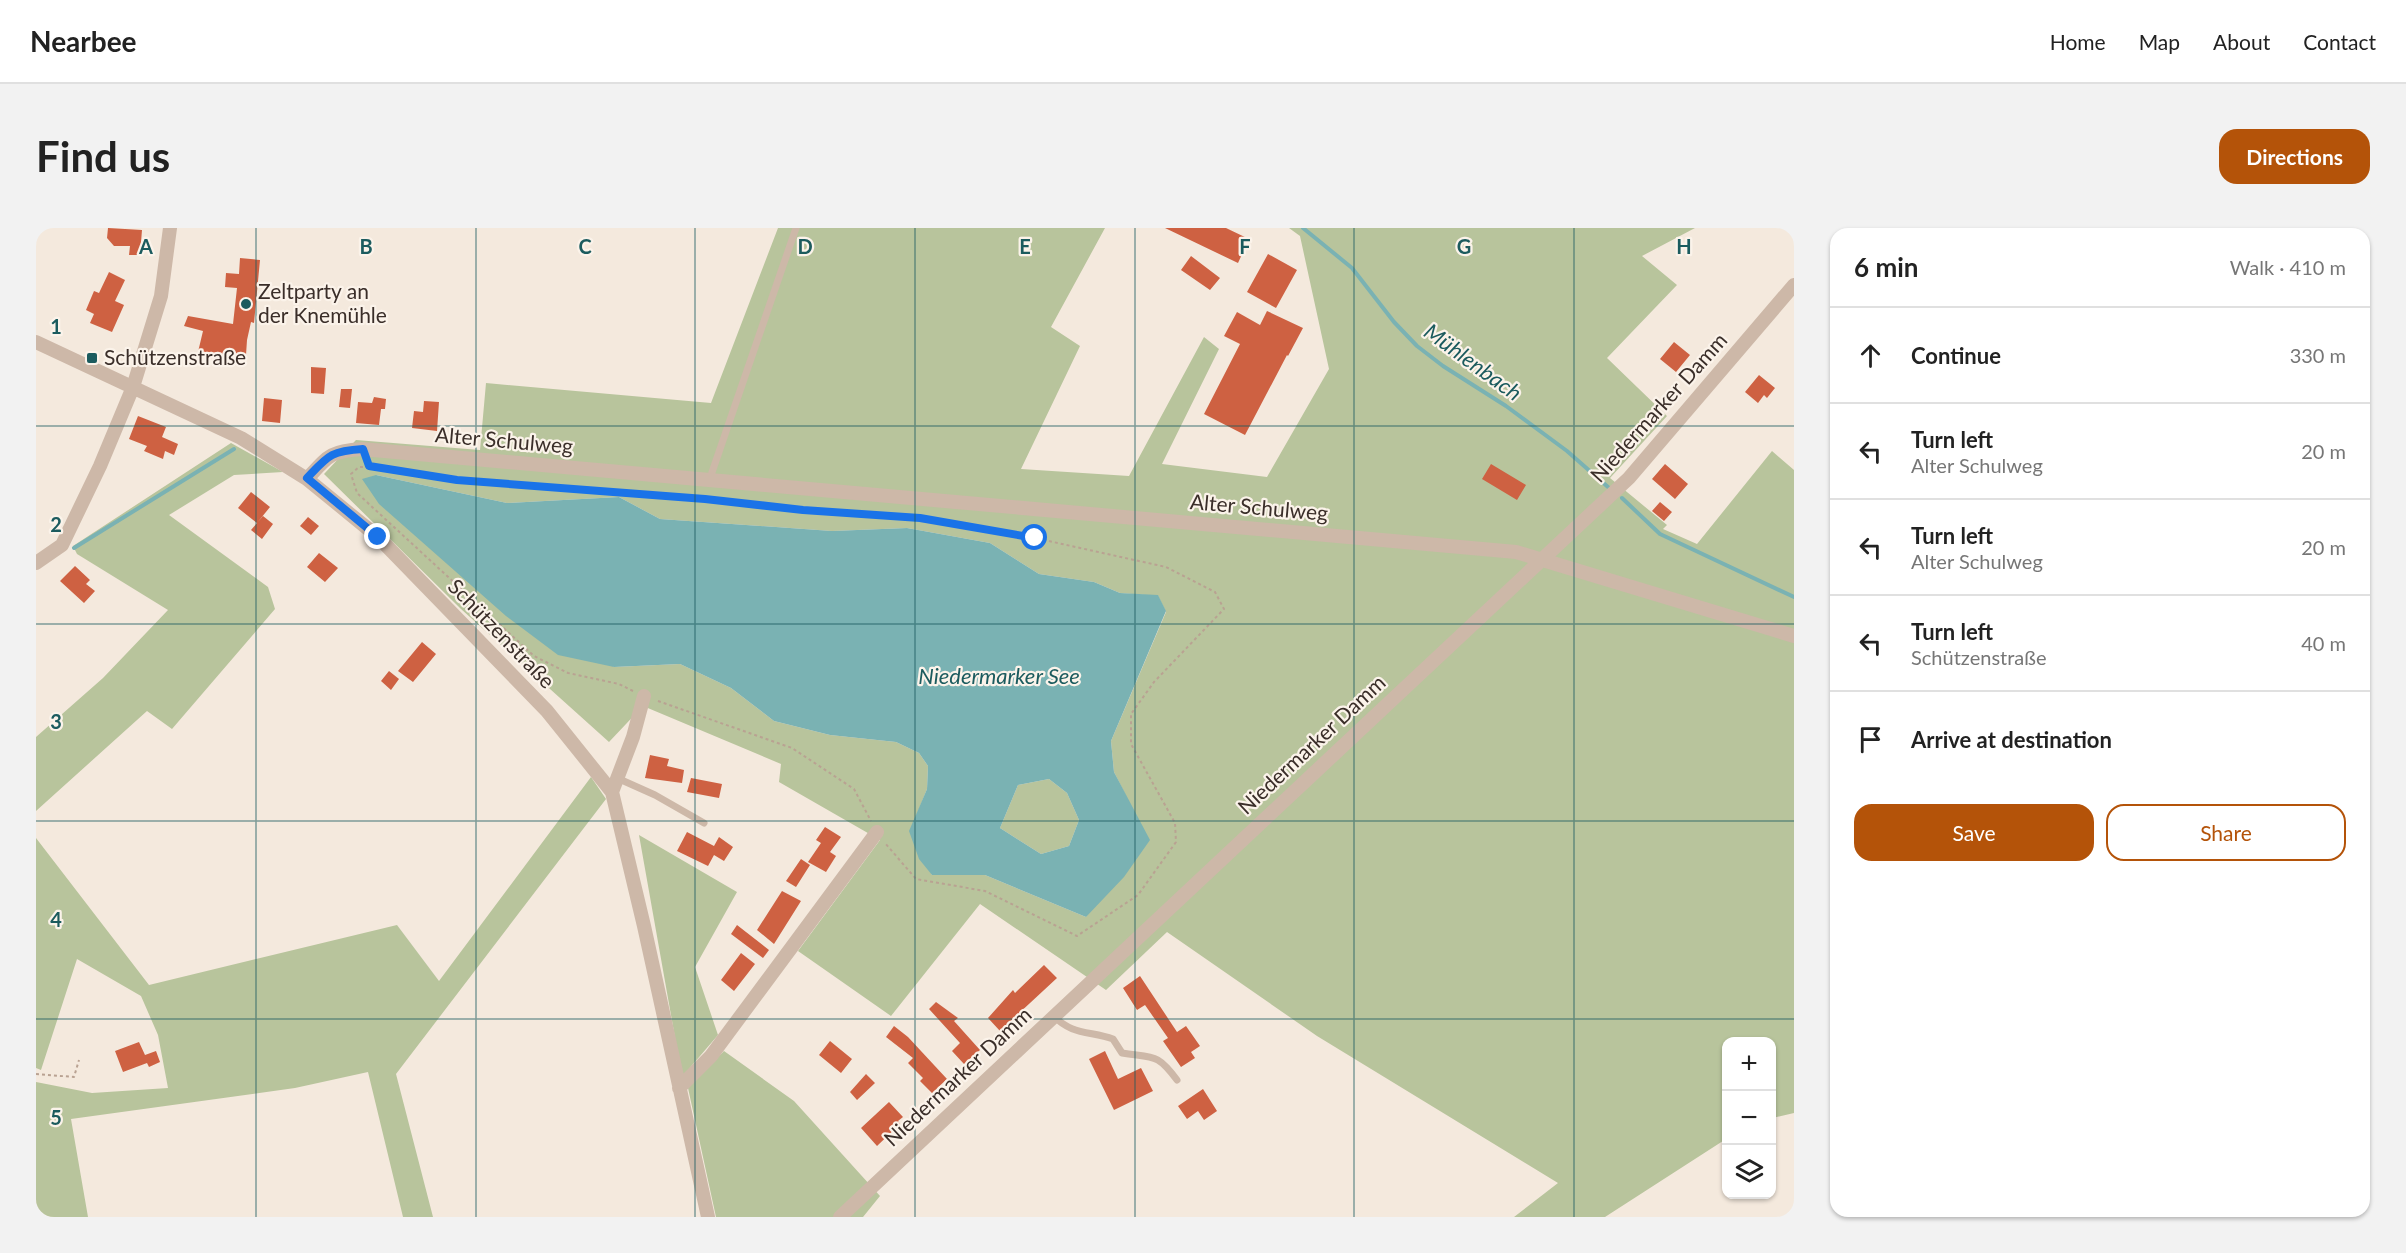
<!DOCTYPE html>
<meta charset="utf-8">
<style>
body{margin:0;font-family:Lato,sans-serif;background:#f2f2f2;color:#222}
.controls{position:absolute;right:18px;bottom:18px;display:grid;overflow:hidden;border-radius:12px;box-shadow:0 2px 4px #0004}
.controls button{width:54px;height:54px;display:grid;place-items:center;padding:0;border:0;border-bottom:2px solid #e0e0e0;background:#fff;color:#222;font:30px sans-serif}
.stop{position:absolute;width:18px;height:18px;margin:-14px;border:4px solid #1a73e8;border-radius:50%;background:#fff}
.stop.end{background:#1a73e8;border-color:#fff;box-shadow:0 2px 6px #0008}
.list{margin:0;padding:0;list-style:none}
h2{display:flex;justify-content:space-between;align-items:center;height:78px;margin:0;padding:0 24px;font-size:26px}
h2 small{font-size:20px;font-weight:400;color:#767676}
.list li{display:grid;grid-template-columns:39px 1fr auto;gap:18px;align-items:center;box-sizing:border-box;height:96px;padding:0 24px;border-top:2px solid #e0e0e0}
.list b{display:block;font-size:22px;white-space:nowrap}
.list p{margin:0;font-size:20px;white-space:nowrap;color:#767676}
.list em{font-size:20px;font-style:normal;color:#767676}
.actions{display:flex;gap:12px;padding:18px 24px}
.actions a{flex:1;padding:14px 0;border:2px solid #b45309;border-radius:18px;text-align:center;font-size:21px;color:#b45309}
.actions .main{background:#b45309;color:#fff}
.icon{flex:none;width:33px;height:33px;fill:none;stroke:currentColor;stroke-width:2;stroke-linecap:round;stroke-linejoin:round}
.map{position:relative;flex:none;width:1758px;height:989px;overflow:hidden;border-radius:18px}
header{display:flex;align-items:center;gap:36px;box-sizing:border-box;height:84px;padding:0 30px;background:#fff;border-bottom:2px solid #e0e0e0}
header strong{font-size:28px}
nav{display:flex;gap:33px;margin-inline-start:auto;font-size:21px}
.intro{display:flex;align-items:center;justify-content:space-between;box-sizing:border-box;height:144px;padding:0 36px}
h1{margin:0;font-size:42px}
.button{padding:15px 27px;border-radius:18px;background:#b45309;color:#fff;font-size:21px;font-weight:700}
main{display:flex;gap:36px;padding:0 36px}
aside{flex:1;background:#fff;border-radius:18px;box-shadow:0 2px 4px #0004}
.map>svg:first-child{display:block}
.green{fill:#b8c49c;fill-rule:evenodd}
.water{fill:#7ab2b3;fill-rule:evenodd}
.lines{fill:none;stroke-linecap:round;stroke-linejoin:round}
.stream{stroke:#7ab2b3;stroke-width:4}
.building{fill:#ce6142}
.path{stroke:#b9a292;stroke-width:2;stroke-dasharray:3 3;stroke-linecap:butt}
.lane{stroke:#cdb8a8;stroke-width:7}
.street{stroke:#cdb8a8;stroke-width:14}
.route{stroke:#1a73e8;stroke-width:8}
.grid{fill:none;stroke:#1b5b5e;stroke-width:1.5;stroke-opacity:0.55}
.poi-dot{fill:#1b5b5e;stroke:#fbf3ea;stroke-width:2}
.labels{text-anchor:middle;stroke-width:4.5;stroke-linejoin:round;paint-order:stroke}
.poi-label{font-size:21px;fill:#3a2e29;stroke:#fbf3ea;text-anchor:start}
.street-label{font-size:21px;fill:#3a2e29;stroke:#fbf3ea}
.water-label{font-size:22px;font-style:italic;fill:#1b5b5e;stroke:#fbf3ea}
.grid-label{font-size:20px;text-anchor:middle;font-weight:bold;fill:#1b5b5e;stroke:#fbf3ea;stroke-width:4.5;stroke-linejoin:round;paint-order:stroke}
</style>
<header>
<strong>Nearbee</strong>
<nav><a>Home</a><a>Map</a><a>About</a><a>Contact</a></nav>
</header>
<div class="intro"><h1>Find us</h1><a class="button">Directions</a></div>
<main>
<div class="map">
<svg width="1758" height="989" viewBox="0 0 1758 989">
<rect width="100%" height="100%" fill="#f4e9dd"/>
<path class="green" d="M 742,0 L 1069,0 L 1015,99 L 1044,118 L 985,241 L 1093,248 L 1168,109 L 1183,121 L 1126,236 L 1231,249 L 1293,141 L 1264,8 L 1253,0 L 1659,0 L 1606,28 L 1641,57 L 1571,130 L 1631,188 L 1574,250 L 1631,297 L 1627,301 L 1661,316 L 1736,223 L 1758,242 L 1758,885 L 1736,890 L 1736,814 L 1690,814 L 1690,911 L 1569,989 L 1478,989 L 1522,955 L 1281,808 L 1131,704 L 1070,762 L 944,676 L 855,788 L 762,723 L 844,612 L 743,554 L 745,536 L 607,478 L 573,514 L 425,381 L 288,246 L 320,212 L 444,222 L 450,155 L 675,175 ZM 340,247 L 471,275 L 583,269 L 624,291 L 796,303 L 871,300 L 954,315 L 1003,346 L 1058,354 L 1084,365 L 1122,368 L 1130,384 L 1075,513 L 1078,544 L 1092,572 L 1050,689 L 949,647 L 896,647 L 874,603 L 891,561 L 892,538 L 883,525 L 860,514 L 794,507 L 738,493 L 695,460 L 644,436 L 578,439 Z
M 195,215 L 247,244 L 198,247 L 133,287 L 232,359 L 239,381 L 136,501 L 111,483 L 0,583 L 0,509 L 67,450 L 132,382 L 41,326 L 37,318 Z
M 555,549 L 570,571 L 360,846 L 397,989 L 367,989 L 332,844 L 259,860 L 35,891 L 52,989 L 0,989 L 0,854 L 56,865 L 132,860 L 122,807 L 105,768 L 41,731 L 5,842 L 0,840 L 0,610 L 113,757 L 361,697 L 403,753 Z
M 1013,551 L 1031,565 L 1043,592 L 1033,618 L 1005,626 L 964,600 L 982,557 Z
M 603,607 L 701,664 L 659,739 L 682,807 L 646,849 Z
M 688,823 L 758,873 L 844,968 L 827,989 L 680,989 L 652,860 Z"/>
<path class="water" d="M 340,247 L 471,275 L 583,269 L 624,291 L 796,303 L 871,300 L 954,315 L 1003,346 L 1058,354 L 1084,365 L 1122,367 L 1130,383 L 1075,513 L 1078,544 L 1114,612 L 1088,649 L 1050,689 L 949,647 L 896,647 L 883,631 L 873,603 L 891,561 L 892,538 L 883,525 L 860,514 L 794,507 L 738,493 L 695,460 L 644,436 L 578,439 L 522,427 L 470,388 L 343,276 L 326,251 ZM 1013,551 L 1031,565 L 1043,592 L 1033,618 L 1005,626 L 964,600 L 982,557 Z"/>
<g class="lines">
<path class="stream" d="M 1267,0 L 1316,40 L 1358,94 L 1381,118 L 1407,138 L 1470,178 L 1531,223 L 1572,259
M 1586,270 L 1624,306 L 1758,369
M 38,320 L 198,221"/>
</g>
<path class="building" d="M 72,0 L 106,2 L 104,27 L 93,27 L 94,18 L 78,18 L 71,10 Z
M 1129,0 L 1190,0 L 1213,11 L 1202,35 Z
M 1232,26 L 1261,42 L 1240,80 L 1211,64 Z
M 1155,28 L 1184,50 L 1174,62 L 1145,42 Z
M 204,30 L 224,32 L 218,95 L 215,94 L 211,112 L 210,127 L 188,127 L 185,130 L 162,124 L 167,103 L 148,98 L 152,88 L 197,96 L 201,60 L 189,59 L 190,45 L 203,46 Z
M 73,44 L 89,52 L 79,73 L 88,77 L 76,104 L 54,95 L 58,86 L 50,82 L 58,63 L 63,65 Z
M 1231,83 L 1267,100 L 1252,128 L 1251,127 L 1209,207 L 1168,186 L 1204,116 L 1188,108 L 1201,84 L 1224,97 Z
M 1638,114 L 1654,127 L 1640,144 L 1624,131 Z
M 275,139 L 290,140 L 288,166 L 275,165 Z
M 1723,147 L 1739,160 L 1731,170 L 1728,167 L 1722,175 L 1709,164 Z
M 305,161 L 316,161 L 314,180 L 303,179 Z
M 338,169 L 350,171 L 349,181 L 345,181 L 343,197 L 320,195 L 322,174 L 336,175 Z
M 228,170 L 246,172 L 244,195 L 226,193 Z
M 388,173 L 403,174 L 401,203 L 376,200 L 378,183 L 387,184 Z
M 102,188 L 130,199 L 126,209 L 142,216 L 138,227 L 129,223 L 127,231 L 108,223 L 111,218 L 93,211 Z
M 1455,236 L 1490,257 L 1481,272 L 1446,251 Z
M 1629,236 L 1652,256 L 1639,271 L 1616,251 Z
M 215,264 L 234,279 L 221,295 L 202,280 Z
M 1624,274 L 1636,284 L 1628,293 L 1616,283 Z
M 227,288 L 237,296 L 226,311 L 215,302 Z
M 272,289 L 283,298 L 275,307 L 264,298 Z
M 283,325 L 302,340 L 289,354 L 271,339 Z
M 39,338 L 54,352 L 50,356 L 59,363 L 48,375 L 24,353 Z
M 386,414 L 400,426 L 377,454 L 362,443 Z
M 353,443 L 363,451 L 355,462 L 345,453 Z
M 614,527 L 633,531 L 631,538 L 648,542 L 646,555 L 609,550 Z
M 655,550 L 686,556 L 683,570 L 651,564 Z
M 789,599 L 805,609 L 794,624 L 800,628 L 790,644 L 772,634 L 785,615 L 780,612 Z
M 651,604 L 678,618 L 683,609 L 697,619 L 688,633 L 678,627 L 672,638 L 641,623 Z
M 765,631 L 774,637 L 760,659 L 750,653 Z
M 746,663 L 765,673 L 738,716 L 721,702 Z
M 701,697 L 733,722 L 727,730 L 695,706 Z
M 705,725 L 719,736 L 698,763 L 685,752 Z
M 1008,737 L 1021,750 L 964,803 L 952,790 L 977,762 L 979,765 Z
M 1104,748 L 1141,804 L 1150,798 L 1164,818 L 1155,824 L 1159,830 L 1145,839 L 1127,813 L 1132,810 L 1109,777 L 1101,782 L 1087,760 Z
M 900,774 L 922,790 L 918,793 L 944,822 L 928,836 L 916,823 L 924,815 L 893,781 Z
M 858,798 L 872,809 L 911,851 L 896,865 L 884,853 L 887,850 L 872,835 L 877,830 L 850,809 Z
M 794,813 L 816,831 L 805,845 L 783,827 Z
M 103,814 L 109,827 L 120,823 L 124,834 L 113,839 L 111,835 L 87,844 L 79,823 Z
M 1069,823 L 1082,851 L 1105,840 L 1117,863 L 1078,882 L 1053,831 Z
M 830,846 L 839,855 L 821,872 L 814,864 Z
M 1167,861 L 1181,883 L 1168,892 L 1162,883 L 1151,891 L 1142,878 Z
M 853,874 L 867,889 L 862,893 L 864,896 L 841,918 L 825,900 Z"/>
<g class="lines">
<path class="path" d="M 331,234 L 333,239 L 421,252 L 669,271 L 767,282 L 884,290 L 999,310 L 1130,339 L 1179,364 L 1188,381 L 1118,454 L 1095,486 L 1095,516 L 1139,595 L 1140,614 L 1102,667 L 1041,708 L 949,663 L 880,651 L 849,615
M 333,239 L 323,239 L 315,246 L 321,265 L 498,428 L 532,445 L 583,456 L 597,463
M 622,473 L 756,520 L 818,561 L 835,593
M 0,846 L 38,849 L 43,832"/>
<path class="lane" d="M 673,253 L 760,0
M 581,550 L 619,567 L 668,595
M 1018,788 C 1035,807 1055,803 1077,811 L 1086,825 C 1118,830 1121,825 1141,852"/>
<path class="street" d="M 0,114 L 205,210 L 271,251 L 342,309 L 511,483 L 576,564 L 608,698 L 672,989
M 271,251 C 292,228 294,223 326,221 L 1480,324 L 1758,408
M 0,335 L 26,317 L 64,238 L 97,159 L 125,68 L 134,0
M 576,564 L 597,509 L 608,468
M 643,860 L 675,828 L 841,604
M 804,989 L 1593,250 L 1758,57"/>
</g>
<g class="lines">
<path class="route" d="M 342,309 L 271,250 C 292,228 294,223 327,221 L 333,238 L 421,252 L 669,271 L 767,282 L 884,290 L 999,310"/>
</g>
<path class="grid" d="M 220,0 L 220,989M 440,0 L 440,989M 659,0 L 659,989M 879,0 L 879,989M 1099,0 L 1099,989M 1318,0 L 1318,989M 1538,0 L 1538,989M 0,198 L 1758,198M 0,396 L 1758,396M 0,593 L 1758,593M 0,791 L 1758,791"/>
<g class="poi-dot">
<circle cx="210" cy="76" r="6"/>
<rect x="50" y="124" width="12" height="12" rx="3"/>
</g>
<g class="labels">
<g class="poi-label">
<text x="222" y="71">Zeltparty an<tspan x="222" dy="24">der Knemühle</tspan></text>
<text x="68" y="137">Schützenstraße</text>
</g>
<g class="street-label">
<text transform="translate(1623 180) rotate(-48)" y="7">Niedermarker Damm</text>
<text transform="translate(468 213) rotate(5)" y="7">Alter Schulweg</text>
<text transform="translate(1223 280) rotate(5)" y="7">Alter Schulweg</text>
<text transform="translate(465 406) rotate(46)" y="7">Schützenstraße</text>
<text transform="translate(1276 517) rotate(-43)" y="7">Niedermarker Damm</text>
<text transform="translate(922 849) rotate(-43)" y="7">Niedermarker Damm</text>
</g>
<g class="water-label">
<text transform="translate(1437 134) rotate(36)" y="8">Mühlenbach</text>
<text x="963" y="456">Niedermarker See</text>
</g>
</g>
<g class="grid-label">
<text x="110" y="26">A</text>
<text x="330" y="26">B</text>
<text x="549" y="26">C</text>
<text x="769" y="26">D</text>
<text x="989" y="26">E</text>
<text x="1209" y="26">F</text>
<text x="1428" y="26">G</text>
<text x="1648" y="26">H</text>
<text x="20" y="106">1</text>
<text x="20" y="304">2</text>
<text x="20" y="501">3</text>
<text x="20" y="699">4</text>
<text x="20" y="897">5</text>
</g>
</svg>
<div class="controls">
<button>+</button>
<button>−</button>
<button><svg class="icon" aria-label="layers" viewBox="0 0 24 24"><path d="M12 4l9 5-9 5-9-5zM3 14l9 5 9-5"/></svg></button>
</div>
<div class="stop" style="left:999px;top:310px"></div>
<div class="stop end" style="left:342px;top:309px"></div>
</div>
<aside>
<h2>6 min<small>Walk · 410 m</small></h2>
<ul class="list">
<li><svg class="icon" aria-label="ahead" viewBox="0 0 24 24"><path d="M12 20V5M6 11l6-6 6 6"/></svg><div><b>Continue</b></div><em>330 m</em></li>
<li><svg class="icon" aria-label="left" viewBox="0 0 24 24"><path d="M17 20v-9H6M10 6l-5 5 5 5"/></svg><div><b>Turn left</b><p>Alter Schulweg</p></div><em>20 m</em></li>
<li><svg class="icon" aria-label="left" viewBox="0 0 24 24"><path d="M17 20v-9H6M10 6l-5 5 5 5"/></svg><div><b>Turn left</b><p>Alter Schulweg</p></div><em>20 m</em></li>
<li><svg class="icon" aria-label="left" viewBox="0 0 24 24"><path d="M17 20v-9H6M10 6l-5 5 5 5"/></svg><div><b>Turn left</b><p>Schützenstraße</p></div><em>40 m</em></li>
<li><svg class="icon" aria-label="arrive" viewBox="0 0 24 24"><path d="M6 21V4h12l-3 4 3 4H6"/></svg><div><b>Arrive at destination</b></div></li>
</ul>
<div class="actions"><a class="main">Save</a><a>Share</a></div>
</aside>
</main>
